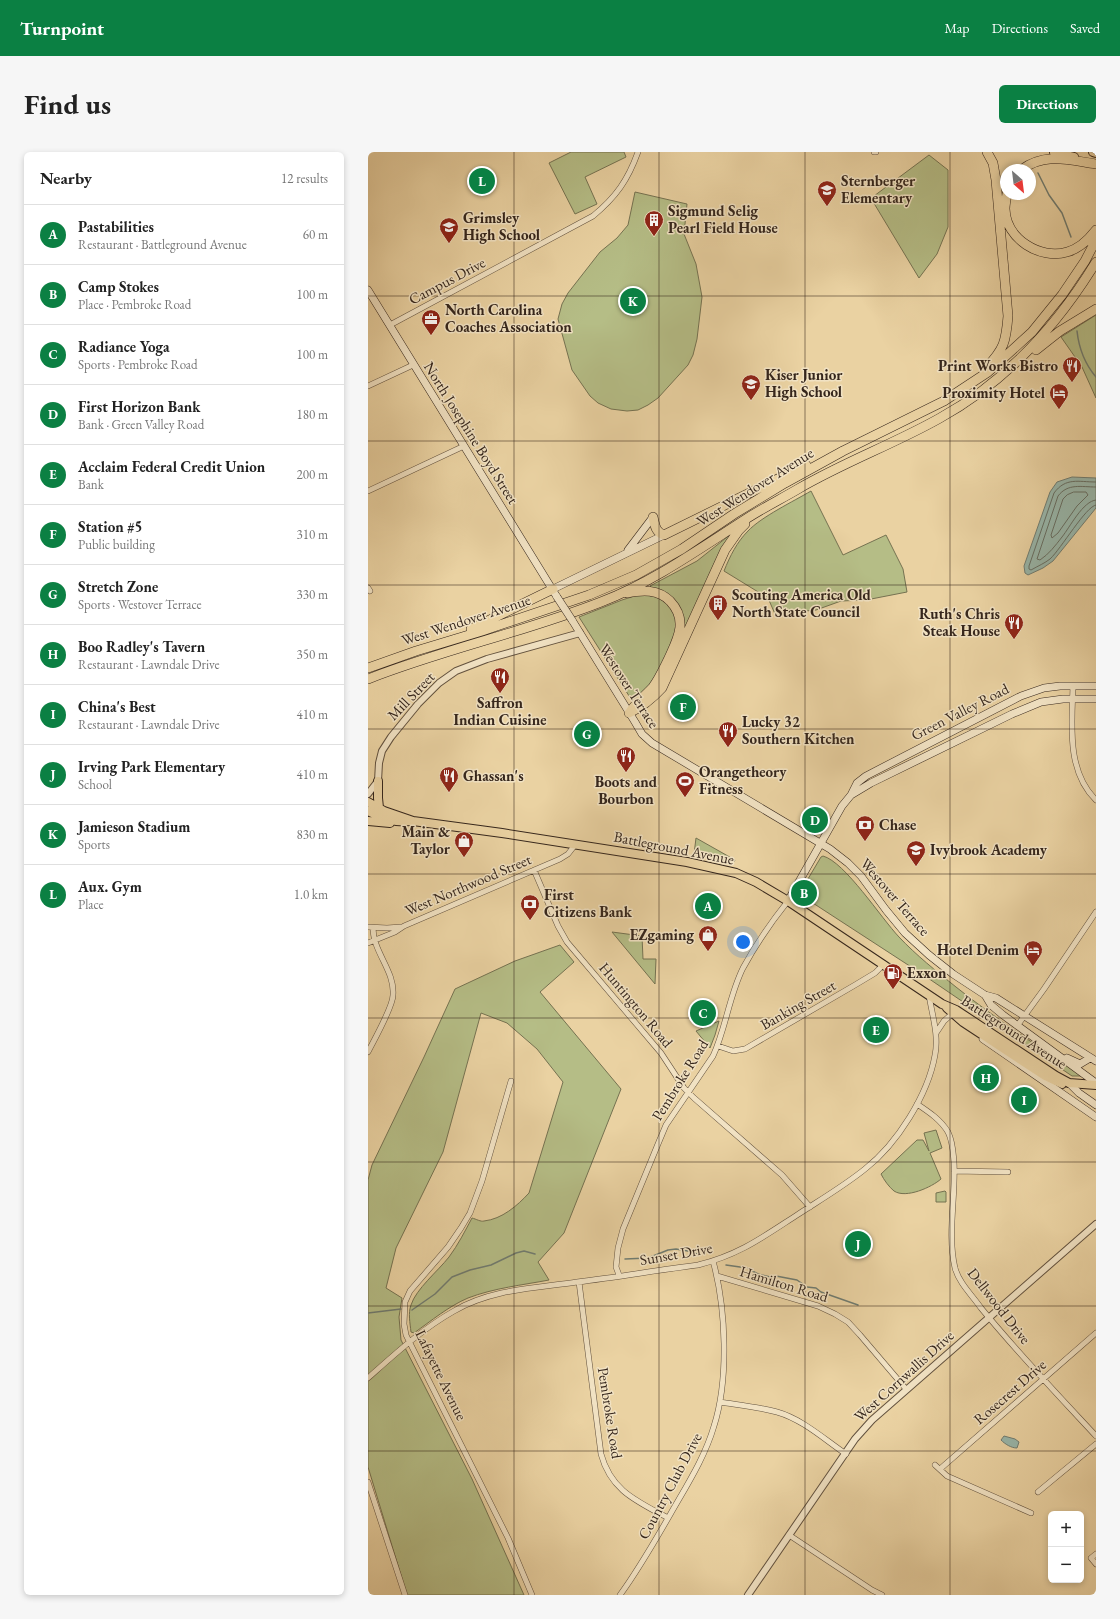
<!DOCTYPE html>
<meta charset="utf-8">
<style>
body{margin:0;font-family:"EB Garamond",serif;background:#f6f6f6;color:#222}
.controls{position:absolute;right:12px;bottom:12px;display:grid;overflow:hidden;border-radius:6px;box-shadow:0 2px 6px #0003}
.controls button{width:36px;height:36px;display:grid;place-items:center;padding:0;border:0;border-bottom:1px solid #e0e0e0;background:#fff;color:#222;font:20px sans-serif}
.compass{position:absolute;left:632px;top:12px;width:36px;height:36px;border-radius:50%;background:#fff;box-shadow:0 2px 6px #0003;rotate:152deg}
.you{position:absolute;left:375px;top:790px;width:14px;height:14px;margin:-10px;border:3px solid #fff;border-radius:50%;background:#1a73e8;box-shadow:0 0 0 6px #1a73e833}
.badge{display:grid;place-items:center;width:26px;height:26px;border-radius:50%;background:#0b8043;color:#fff;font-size:13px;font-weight:700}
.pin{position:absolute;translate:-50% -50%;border:2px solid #fff;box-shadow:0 1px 4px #0006}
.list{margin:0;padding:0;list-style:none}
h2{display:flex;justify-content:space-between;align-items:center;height:52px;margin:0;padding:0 16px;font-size:17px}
h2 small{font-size:13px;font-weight:400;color:#767676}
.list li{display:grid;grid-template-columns:26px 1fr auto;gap:12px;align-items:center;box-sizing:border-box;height:60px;padding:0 16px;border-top:1px solid #e0e0e0}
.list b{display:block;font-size:15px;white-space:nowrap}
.list p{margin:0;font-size:13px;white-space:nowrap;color:#767676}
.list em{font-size:13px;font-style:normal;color:#767676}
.map{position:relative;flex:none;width:728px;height:1443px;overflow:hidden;border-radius:6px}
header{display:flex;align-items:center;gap:24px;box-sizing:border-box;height:56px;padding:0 20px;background:#0b8043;color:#fff}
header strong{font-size:19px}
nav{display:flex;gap:22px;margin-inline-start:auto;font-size:14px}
.intro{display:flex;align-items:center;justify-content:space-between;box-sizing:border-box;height:96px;padding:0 24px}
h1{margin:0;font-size:28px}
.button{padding:10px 18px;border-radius:6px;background:#0b8043;color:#fff;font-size:14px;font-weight:700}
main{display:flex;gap:24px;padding:0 24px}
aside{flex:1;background:#fff;border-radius:6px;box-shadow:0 2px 6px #0003}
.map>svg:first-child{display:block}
.green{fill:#b5bd86;stroke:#757251}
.water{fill:#98b6aa;stroke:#707c71}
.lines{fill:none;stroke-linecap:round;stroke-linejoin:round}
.shore{stroke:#666e63;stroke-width:1}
.stream{stroke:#707c71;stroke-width:1.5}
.minor-casing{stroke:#62513e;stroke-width:6}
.tertiary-casing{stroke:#62513e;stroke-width:8}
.secondary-casing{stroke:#35261c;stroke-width:8}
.primary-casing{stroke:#35261c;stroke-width:10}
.motorway-casing{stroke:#35261c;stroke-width:10}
.minor{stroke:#f1e2c3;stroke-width:5}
.tertiary{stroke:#f1e2c3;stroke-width:6}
.secondary{stroke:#f1e2c3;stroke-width:7}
.primary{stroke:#ead2a2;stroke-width:8}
.motorway{stroke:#ead2a2;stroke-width:9}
.secondary-bridge-casing{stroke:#35261c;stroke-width:8;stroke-linecap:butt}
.secondary-bridge{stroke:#f1e2c3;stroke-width:7}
.grid{fill:none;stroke:#35261c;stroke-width:1;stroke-opacity:0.55}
.labels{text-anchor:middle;stroke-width:3;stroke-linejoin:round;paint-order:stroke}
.poi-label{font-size:15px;font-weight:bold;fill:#35261c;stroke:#f1e2c3;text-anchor:start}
.street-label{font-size:15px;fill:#35261c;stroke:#f1e2c3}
</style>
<header>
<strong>Turnpoint</strong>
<nav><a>Map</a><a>Directions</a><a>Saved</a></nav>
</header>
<div class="intro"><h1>Find us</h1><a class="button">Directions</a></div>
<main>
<aside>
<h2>Nearby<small>12 results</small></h2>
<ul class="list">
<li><span class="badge">A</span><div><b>Pastabilities</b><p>Restaurant · Battleground Avenue</p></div><em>60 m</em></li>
<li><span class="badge">B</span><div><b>Camp Stokes</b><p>Place · Pembroke Road</p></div><em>100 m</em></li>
<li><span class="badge">C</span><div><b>Radiance Yoga</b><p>Sports · Pembroke Road</p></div><em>100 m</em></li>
<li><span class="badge">D</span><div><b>First Horizon Bank</b><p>Bank · Green Valley Road</p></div><em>180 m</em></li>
<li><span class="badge">E</span><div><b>Acclaim Federal Credit Union</b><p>Bank</p></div><em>200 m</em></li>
<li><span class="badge">F</span><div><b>Station #5</b><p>Public building</p></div><em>310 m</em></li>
<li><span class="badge">G</span><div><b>Stretch Zone</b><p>Sports · Westover Terrace</p></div><em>330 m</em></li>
<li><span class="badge">H</span><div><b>Boo Radley's Tavern</b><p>Restaurant · Lawndale Drive</p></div><em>350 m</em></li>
<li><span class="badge">I</span><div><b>China's Best</b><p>Restaurant · Lawndale Drive</p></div><em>410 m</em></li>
<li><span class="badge">J</span><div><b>Irving Park Elementary</b><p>School</p></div><em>410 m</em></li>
<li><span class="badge">K</span><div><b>Jamieson Stadium</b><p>Sports</p></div><em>830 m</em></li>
<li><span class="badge">L</span><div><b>Aux. Gym</b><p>Place</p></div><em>1.0 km</em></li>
</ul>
</aside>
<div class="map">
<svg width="728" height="1443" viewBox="0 0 728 1443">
<rect width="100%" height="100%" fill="#ead2a2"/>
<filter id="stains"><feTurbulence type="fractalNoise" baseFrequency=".005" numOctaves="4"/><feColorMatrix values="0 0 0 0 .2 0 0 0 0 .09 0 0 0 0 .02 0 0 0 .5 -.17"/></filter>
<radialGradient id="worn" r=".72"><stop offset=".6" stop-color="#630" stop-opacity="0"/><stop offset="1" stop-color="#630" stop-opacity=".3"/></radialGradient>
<path class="green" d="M 203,0 L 256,0 L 258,5 L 217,25 L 229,52 L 207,62 L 181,11 Z
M 561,3 L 580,18 L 580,75 L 569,102 L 551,126 L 504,48 L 506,44 Z
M 267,40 L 319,52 L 316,82 L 328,112 L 334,145 L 329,187 L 325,203 L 320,213 L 290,246 L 280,253 L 270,258 L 259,259 L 243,257 L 230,251 L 222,244 L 204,218 L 190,167 L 194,152 L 200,141 L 232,100 L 249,86 L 260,73 Z
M 728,163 L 728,246 L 714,215 L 693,185 Z
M 443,339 L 475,403 L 518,383 L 535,417 L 539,440 L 498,448 L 473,449 L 448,458 L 407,462 L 400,446 L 356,419 C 362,404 369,390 380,379 C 393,365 426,349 443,339 Z
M 363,382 L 316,483 L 315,467 L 282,434 L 329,409 Z
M 273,442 L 289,445 L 303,454 L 309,469 L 308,485 L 284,531 L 270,544 L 263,547 L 211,465 L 254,448 Z
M 328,686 L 367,708 L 365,711 L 326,702 Z
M 455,704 C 477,710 513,766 531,785 C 548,803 568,819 588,835 C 628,867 671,895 714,924 L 704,924 L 554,822 L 431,742 L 453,705 Z
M 244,780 L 274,784 L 275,807 L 288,807 L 287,832 Z
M 192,793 L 206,810 L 172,840 L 253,937 L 196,1081 L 170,1110 L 181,1128 C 155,1133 126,1136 100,1146 C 81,1154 63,1169 46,1181 L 43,1180 C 42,1171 40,1161 43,1153 C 48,1137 70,1119 81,1105 C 90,1093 97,1079 104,1066 C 108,1067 113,1070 116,1069 C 134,1067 149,1054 161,1041 L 195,930 L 169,897 L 139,871 L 113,861 L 75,1000 L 28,1096 L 18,1136 L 34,1146 L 31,1165 L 33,1188 L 104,1327 L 156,1443 L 39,1443 L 0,1315 L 0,1028 L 4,1013 L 56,905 L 87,837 L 147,809 Z
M 351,869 L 347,883 L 342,896 L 328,879 Z
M 568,978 L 574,996 L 562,1001 L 573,1027 C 564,1035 538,1047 526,1039 C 521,1035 516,1028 513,1022 L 549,988 L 555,988 L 561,999 L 556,981 Z
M 577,1039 L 578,1040 L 578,1050 L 568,1050 L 568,1041 Z"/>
<path class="water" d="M 704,325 L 728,326 L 728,356 L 685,409 L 675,416 L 660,423 L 657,421 L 656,414 L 682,340 L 689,330 Z
M 636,1284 L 647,1287 L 651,1290 L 649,1296 C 643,1296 637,1292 633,1288 Z"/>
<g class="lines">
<path class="shore" d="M 728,330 C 710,330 698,325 686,341 L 661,414 L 661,417 L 663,418 C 670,414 677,411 682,407 C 693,397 718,354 728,353
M 728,335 C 713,335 700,331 690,344 L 669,407 L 672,408 C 681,402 687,394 694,385 C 702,375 715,349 728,348
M 706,340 L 718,340 L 720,343 L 709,354 L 690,381 L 684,386 L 683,383 L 695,347 L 699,343 Z"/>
<path class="stream" d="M 670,21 L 681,43 L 694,61 L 703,85
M 709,179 C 711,197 716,211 728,225
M 257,1107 L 280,1106 L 300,1098 L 308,1097 L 326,1100 L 330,1103
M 358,1113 L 379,1116 L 390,1122 L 402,1125 L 408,1124 L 429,1128 L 439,1135 L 448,1136 L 453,1140 L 490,1153
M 44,1158 L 67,1142 L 84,1125 L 102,1118 L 123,1113 L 148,1101 L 156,1099 L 167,1102
M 0,1161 L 33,1157"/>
<g class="minor-casing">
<path id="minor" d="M 506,0 L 508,0
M 22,173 L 225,64 C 248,45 260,28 270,0
M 0,234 L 45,213
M 0,339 L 96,294
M 0,436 L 2,439
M 705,534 C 704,571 698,619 728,648
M 166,718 L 190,774 L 199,790 L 293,901 L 316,936 L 326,946 L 414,1023 L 442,1055
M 0,775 L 19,776 L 33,775
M 0,791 L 27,780 L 36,774 L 192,707 L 200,702 L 207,693
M 649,874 L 676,837 L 728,760
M 568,881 L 576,869 L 584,862
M 350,894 L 365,899 L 377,897 L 487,833 L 507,821 L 516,812
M 0,900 C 6,888 25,855 25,843 C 27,819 5,800 5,776
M 143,929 L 114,1029 L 102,1061 L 93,1076 L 80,1095 L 42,1139 L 37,1150 L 36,1172 L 38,1183 L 140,1386 L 164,1443
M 549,952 C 561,960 573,968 580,980 C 585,990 585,1000 586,1010 C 588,1044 579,1082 587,1116 C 591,1131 604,1143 613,1156 C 649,1200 689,1242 728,1284
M 586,1019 L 640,1020
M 251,1123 L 248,1115 L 250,1096 L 255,1077 L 290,992 L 298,973 L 345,904 C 358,876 361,844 375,816 C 387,794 404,769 420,749
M 349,1124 L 450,1154 L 467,1162 L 480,1170 L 492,1183 L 538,1237
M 211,1130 L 233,1302 C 243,1339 269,1349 300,1366
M 0,1226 C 27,1202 54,1177 86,1159 C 123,1137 168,1136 209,1130 C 250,1125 290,1118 330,1113 C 371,1103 395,1085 429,1063 C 452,1048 476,1034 497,1017 C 529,992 560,943 567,903 C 571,883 564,863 561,843
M 352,1250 C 371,1253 391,1255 409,1260 C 434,1267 456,1287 478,1302
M 567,1313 L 579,1324 L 663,1361
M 572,1317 L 728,1181
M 0,1330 L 37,1443
M 670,1340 L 728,1292
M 421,1383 L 504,1438 L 514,1443
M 728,1402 L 723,1406 L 728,1412
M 252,1443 C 271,1417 287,1389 303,1361 C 319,1333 337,1305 346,1274 C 361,1227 358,1156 345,1109"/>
</g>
<g class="tertiary-casing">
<path id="tertiary" d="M 0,642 L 10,629 L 11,611 L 14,599 L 23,585 L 50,552 L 71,531 L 88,519 L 119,507 L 212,481
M 380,1443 L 487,1287 L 504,1268 L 728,1072"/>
</g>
<g class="secondary-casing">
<path id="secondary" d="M 0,138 L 189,445
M 260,398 L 285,365
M 185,437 L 296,383
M 204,468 L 267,570 L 274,582 L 284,591 L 462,697 L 480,711 L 493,724 L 518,758 L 537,781 L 561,803 L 585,822 L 617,843 L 628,846 L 728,909
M 483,643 L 489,631 L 498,624 L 653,544 L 676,536 L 692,534 L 728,534
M 420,749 L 474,654 L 483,643 L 503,631 L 644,562 L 673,550 L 695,547 L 728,547
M 617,843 L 623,853 L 635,863 L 728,931
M 615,887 L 728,965
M 699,906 L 712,912 L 722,906
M 701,931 L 711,941 L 728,953"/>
</g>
<g class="primary-casing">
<path id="primary" d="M 686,0 L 706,5
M 725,0 L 728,1
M 10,629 L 10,646 L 11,656
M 0,650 L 16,659 L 45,669 L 134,681 L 319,710 L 368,721 L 388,730 L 420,749 L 574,852 L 588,858 L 688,924 L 701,931 L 728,933
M 0,659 C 14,666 27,671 43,669
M 0,669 L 22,671
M 579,856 L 595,870 L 677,924 L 694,932"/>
</g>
<g class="motorway-casing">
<path id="motorway" d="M 653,18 C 677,0 701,8 728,12
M 639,42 C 638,47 637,52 637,57 C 638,87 672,108 699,100 C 711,97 721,87 728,78
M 668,198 L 692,179 L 728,157
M 618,216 C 636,197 638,190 640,164 L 628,28 L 625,11 L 619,0
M 285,365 C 287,373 287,380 296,383 L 438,313
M 259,441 C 275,438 290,437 302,449 C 321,469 309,488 300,508 C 295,518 291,527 285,535 C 277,544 268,550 262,560
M 103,477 L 185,437
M 0,516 L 48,499 L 114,479 L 221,443 L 268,423 L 314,397 L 366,362 L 417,331 L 475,299 L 576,249 L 620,220 L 664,180 L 694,143 L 717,109 L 728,88
M 0,527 C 76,497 157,480 233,450 C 285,430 331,397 378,367 C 395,356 413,347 430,337 C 476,310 526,292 572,266 C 639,229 689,174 728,110
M 261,561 C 274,555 284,547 294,536 L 357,398 L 371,378 L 377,372"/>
</g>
<use href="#minor" class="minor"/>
<use href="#tertiary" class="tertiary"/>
<use href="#secondary" class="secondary"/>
<use href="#primary" class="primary"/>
<use href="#motorway" class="motorway"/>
<g class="secondary-bridge-casing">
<path id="secondary-bridge" d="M 189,445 L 204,468"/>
</g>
<use href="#secondary-bridge" class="secondary-bridge"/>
</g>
<path class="grid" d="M 146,0 L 146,1443M 291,0 L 291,1443M 437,0 L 437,1443M 582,0 L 582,1443M 0,144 L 728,144M 0,289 L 728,289M 0,433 L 728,433M 0,577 L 728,577M 0,722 L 728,722M 0,866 L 728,866M 0,1010 L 728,1010M 0,1154 L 728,1154M 0,1299 L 728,1299"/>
<defs>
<g id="school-pin" transform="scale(1)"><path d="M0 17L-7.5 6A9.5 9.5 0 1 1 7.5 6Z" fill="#8f2418" stroke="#f1e2c3"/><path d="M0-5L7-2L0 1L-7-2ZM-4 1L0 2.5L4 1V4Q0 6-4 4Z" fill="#fff"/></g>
<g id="building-pin" transform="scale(1)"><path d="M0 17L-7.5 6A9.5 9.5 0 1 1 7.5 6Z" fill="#8f2418" stroke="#f1e2c3"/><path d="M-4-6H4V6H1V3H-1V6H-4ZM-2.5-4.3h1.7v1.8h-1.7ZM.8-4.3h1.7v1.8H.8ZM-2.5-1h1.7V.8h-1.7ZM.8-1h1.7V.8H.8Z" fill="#fff"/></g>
<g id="office-pin" transform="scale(1)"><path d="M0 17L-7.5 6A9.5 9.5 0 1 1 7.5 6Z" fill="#8f2418" stroke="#f1e2c3"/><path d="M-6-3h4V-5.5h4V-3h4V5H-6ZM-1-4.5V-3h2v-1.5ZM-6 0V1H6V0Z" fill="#fff"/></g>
<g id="restaurant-pin" transform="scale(1)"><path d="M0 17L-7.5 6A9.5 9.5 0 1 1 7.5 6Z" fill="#8f2418" stroke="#f1e2c3"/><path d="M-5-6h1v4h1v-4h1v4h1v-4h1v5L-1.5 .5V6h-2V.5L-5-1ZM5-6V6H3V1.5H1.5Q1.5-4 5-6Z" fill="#fff"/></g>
<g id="hotel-pin" transform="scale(1)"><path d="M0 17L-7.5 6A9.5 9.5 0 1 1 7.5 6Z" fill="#8f2418" stroke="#f1e2c3"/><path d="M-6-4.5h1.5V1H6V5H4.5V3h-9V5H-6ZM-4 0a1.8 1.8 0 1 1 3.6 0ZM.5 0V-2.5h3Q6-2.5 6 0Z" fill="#fff"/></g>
<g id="stadium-pin" transform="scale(1)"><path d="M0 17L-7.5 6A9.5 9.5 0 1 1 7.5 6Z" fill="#8f2418" stroke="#f1e2c3"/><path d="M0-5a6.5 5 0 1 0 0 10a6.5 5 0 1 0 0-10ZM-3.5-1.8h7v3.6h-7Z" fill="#fff"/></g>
<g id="bank-pin" transform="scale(1)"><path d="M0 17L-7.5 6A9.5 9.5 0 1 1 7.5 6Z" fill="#8f2418" stroke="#f1e2c3"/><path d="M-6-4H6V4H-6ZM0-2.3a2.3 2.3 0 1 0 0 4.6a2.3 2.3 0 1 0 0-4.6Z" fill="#fff"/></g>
<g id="shop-pin" transform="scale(1)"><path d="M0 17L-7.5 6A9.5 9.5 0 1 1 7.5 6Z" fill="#8f2418" stroke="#f1e2c3"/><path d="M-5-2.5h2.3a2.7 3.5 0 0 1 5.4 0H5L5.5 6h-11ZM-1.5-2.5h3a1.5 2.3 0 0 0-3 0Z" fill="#fff"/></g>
<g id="fuel-pin" transform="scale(1)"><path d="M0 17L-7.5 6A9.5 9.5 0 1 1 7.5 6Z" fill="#8f2418" stroke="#f1e2c3"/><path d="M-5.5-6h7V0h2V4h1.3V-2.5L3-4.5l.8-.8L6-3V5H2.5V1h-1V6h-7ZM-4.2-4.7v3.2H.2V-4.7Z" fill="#fff"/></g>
</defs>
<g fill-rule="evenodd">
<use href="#school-pin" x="459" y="38"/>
<use href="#building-pin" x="286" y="68"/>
<use href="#school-pin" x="81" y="75"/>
<use href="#office-pin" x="63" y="167"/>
<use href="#restaurant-pin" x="704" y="214"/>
<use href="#school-pin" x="383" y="232"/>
<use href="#hotel-pin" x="691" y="241"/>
<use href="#building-pin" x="350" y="452"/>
<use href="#restaurant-pin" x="646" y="471"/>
<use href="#restaurant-pin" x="132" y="525"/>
<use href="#restaurant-pin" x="360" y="579"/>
<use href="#restaurant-pin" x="258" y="604"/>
<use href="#restaurant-pin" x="81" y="624"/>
<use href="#stadium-pin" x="317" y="629"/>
<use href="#bank-pin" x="497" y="673"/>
<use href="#shop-pin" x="96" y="689"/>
<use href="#school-pin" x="548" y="698"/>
<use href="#bank-pin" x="162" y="752"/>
<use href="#shop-pin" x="340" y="783"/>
<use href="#hotel-pin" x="665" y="798"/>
<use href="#fuel-pin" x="525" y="821"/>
</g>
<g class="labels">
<g class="poi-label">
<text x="473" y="34">Sternberger<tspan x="473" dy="17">Elementary</tspan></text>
<text x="300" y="64">Sigmund Selig<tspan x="300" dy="17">Pearl Field House</tspan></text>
<text x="95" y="71">Grimsley<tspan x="95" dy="17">High School</tspan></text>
<text x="77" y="163">North Carolina<tspan x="77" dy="17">Coaches Association</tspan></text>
<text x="690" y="219" text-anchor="end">Print Works Bistro</text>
<text x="397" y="228">Kiser Junior<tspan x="397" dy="17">High School</tspan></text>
<text x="677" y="246" text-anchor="end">Proximity Hotel</text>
<text x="364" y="448">Scouting America Old<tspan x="364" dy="17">North State Council</tspan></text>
<text x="632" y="467" text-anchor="end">Ruth's Chris<tspan x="632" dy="17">Steak House</tspan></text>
<text x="132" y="556" text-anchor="middle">Saffron<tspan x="132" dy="17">Indian Cuisine</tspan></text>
<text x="374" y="575">Lucky 32<tspan x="374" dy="17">Southern Kitchen</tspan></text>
<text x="331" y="625">Orangetheory<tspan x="331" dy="17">Fitness</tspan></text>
<text x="95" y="629">Ghassan's</text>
<text x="258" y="635" text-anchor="middle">Boots and<tspan x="258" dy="17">Bourbon</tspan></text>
<text x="511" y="678">Chase</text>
<text x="82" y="685" text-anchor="end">Main &amp;<tspan x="82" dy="17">Taylor</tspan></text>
<text x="562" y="703">Ivybrook Academy</text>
<text x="176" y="748">First<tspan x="176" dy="17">Citizens Bank</tspan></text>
<text x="326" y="788" text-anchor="end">EZgaming</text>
<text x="651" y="803" text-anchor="end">Hotel Denim</text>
<text x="539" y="826">Exxon</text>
</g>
<g class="street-label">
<text transform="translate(79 129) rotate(-28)" y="5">Campus Drive</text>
<text transform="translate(103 281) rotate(58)" y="5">North Josephine Boyd Street</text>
<text transform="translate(387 335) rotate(-32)" y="5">West Wendover Avenue</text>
<text transform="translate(98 468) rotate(-18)" y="5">West Wendover Avenue</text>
<text transform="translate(261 534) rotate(57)" y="5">Westover Terrace</text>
<text transform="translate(43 544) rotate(-46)" y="5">Mill Street</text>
<text transform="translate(592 560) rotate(-27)" y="5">Green Valley Road</text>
<text transform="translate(306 696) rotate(11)" y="5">Battleground Avenue</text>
<text transform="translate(100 733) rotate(-23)" y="5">West Northwood Street</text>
<text transform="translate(527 745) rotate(49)" y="5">Westover Terrace</text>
<text transform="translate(268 853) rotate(50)" y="5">Huntington Road</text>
<text transform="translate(430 853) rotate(-30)" y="5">Banking Street</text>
<text transform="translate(646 880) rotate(33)" y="5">Battleground Avenue</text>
<text transform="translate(312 928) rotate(-58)" y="5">Pembroke Road</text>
<text transform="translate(308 1102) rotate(-10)" y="5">Sunset Drive</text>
<text transform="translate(416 1132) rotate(17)" y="5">Hamilton Road</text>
<text transform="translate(631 1154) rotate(52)" y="5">Dellwood Drive</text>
<text transform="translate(73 1223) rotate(64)" y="5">Lafayette Avenue</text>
<text transform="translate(536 1224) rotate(-42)" y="5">West Cornwallis Drive</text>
<text transform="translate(642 1240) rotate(-41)" y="5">Rosecrest Drive</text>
<text transform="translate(242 1261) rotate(81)" y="5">Pembroke Road</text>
<text transform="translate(302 1334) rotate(-62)" y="5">Country Club Drive</text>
</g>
</g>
<rect width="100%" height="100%" filter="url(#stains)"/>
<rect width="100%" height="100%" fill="url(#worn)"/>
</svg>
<div class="controls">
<button>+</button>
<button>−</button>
</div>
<svg class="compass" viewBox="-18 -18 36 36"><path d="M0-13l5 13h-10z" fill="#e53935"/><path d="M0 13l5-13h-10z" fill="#767676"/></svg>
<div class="you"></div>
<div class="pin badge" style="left:340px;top:754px">A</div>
<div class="pin badge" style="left:436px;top:741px">B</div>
<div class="pin badge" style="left:335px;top:861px">C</div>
<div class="pin badge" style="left:447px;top:668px">D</div>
<div class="pin badge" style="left:508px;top:878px">E</div>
<div class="pin badge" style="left:315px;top:555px">F</div>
<div class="pin badge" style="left:219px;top:582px">G</div>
<div class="pin badge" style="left:618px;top:926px">H</div>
<div class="pin badge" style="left:656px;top:948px">I</div>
<div class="pin badge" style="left:490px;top:1092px">J</div>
<div class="pin badge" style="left:265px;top:149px">K</div>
<div class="pin badge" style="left:114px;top:29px">L</div>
</div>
</main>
